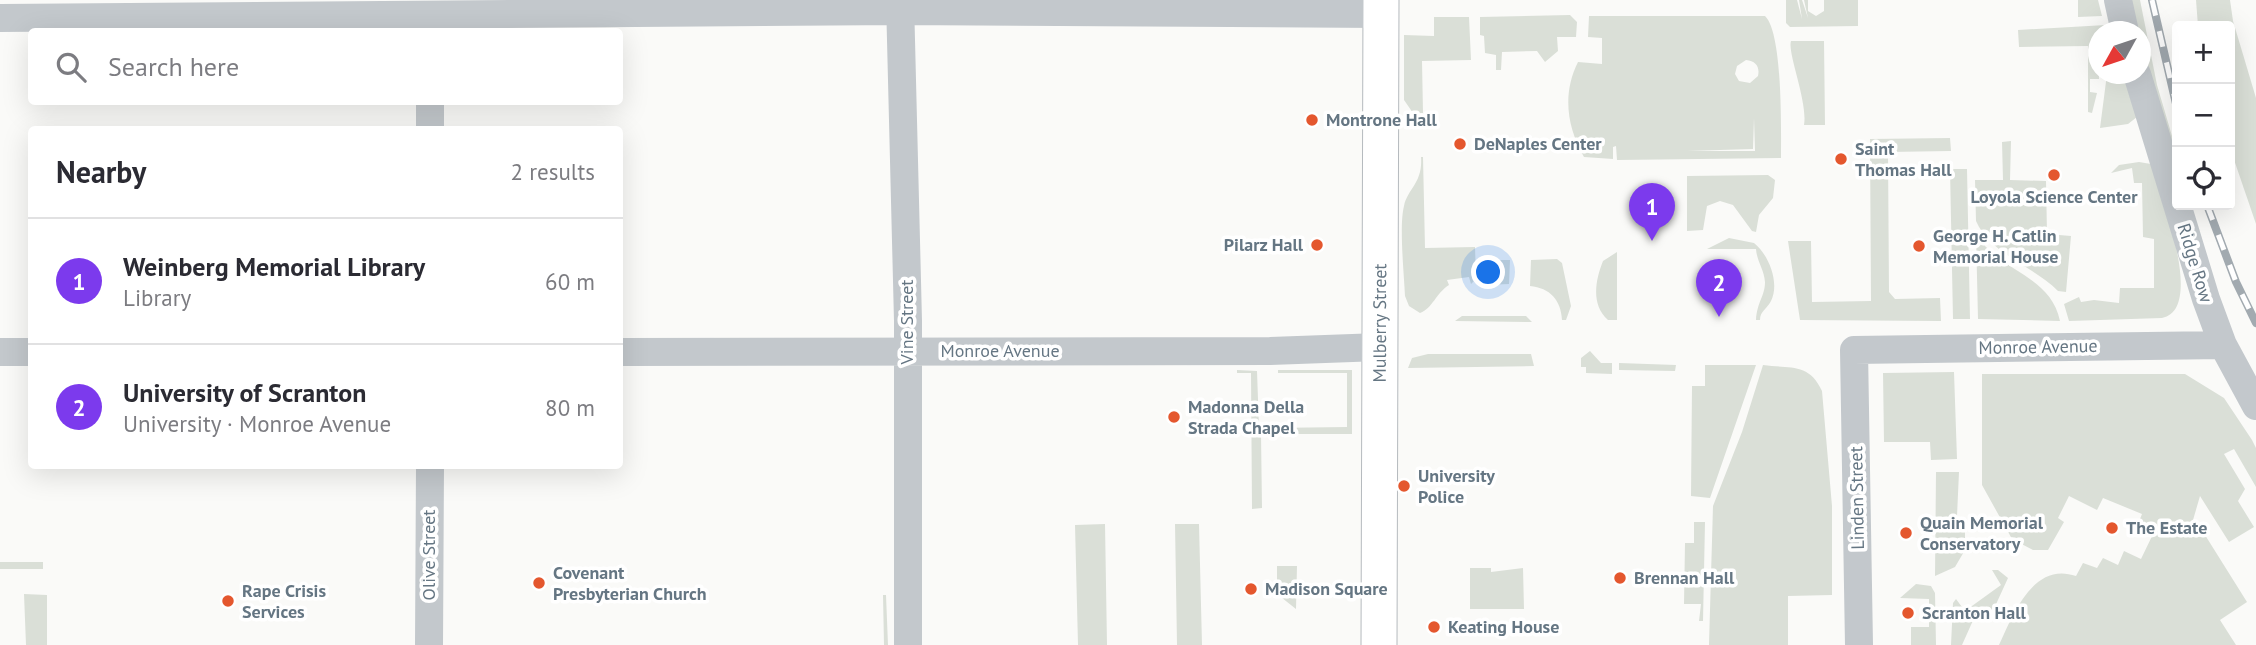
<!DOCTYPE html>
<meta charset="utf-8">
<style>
body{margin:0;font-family:"PT Sans",sans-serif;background:#f2f2f3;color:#2b2b33}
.controls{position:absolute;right:21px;top:21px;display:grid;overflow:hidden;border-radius:7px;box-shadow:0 7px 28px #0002}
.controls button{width:63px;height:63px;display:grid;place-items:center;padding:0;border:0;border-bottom:2px solid #e1e1e2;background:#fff;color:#2b2b33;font:35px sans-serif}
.compass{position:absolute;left:2088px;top:21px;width:63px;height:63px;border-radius:50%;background:#fff;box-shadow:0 7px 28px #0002;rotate:230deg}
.you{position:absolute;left:1489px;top:273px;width:24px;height:24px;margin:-18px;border:5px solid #fff;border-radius:50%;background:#1a73e8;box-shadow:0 0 0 10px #1a73e833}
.badge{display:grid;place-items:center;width:46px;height:46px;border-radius:50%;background:#7c3aed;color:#fff;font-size:23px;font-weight:700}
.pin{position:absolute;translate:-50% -58px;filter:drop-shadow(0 2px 4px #0008)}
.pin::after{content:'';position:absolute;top:37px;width:24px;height:21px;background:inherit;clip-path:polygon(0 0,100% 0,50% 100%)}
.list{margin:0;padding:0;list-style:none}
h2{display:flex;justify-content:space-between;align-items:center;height:91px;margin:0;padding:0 28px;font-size:30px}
h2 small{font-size:23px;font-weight:400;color:#7c7c81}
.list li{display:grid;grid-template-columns:46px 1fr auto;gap:21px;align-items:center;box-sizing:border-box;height:126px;padding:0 28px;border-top:2px solid #e1e1e2}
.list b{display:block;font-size:26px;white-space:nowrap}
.list p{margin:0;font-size:23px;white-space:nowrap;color:#7c7c81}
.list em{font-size:23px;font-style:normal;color:#7c7c81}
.icon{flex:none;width:38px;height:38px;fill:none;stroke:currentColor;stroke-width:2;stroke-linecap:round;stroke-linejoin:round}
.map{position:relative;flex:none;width:2256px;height:645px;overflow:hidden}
.search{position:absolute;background:#fff;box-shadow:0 7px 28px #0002;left:28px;top:28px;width:595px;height:77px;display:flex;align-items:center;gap:18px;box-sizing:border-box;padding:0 24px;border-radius:7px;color:#7c7c81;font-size:26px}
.panel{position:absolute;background:#fff;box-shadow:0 7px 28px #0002;left:28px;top:126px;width:595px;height:343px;border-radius:7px}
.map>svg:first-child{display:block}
.green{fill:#dadfd7;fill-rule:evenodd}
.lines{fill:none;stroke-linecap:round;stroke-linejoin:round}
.major-casing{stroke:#b5babe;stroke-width:37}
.minor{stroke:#c3c8cc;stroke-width:28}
.major{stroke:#fff;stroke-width:35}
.rail-casing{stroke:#a2aab0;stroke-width:8}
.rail{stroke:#fff;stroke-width:5;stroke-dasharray:16;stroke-linecap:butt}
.poi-dot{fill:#e4572e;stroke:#fff;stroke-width:2.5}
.labels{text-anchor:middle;stroke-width:7;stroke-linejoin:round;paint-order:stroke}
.poi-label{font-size:18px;font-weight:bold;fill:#657683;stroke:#fff;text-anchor:start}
.street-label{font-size:18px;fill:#657683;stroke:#fff}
</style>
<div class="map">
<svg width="2256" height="645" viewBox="0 0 2256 645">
<rect width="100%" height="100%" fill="#fafaf8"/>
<path class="green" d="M 1786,0 L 1797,0 L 1802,19 L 1799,0 L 1802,0 L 1808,18 L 1804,0 L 1808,0 L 1808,11 L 1816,16 L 1824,11 L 1824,0 L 1858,0 L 1858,26 L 1790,27 L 1786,23 Z
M 2078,0 L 2098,0 L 2102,16 L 2078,17 Z
M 2126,0 L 2140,0 L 2157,85 L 2177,153 L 2177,168 L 2141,48 L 2140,32 L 2135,31 Z
M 2196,0 L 2230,0 L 2233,21 L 2256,98 L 2256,224 L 2230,148 L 2230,26 L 2198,26 Z
M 1570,15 L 1577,22 L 1576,37 L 1557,37 L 1558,51 L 1545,62 L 1537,51 L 1502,52 L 1501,70 L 1496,70 L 1496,55 L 1485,53 L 1484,36 L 1480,35 L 1480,17 Z
M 1589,16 L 1765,16 C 1783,33 1781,131 1781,158 L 1617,160 L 1616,146 L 1613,147 L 1613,159 L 1584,157 C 1567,127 1562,94 1578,62 L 1602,64 L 1602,38 L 1588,37 ZM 1746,60 C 1756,61 1760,67 1758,76 L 1750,83 L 1739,81 L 1735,74 L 1737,66 ZM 1754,118 L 1755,151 L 1687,151 L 1753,149 Z
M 1434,17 L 1469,17 L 1471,60 L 1422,61 L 1423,113 L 1413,113 L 1404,100 L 1404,35 L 1434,36 Z
M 2106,25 L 2107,31 L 2098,32 L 2099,79 L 2090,79 L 2090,92 L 2097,93 L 2092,113 L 2088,112 L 2088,46 L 2019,47 L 2018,30 Z
M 1791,41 L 1824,41 L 1825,125 L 1804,125 C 1808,102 1787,52 1791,41 Z
M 2107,74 L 2125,74 L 2137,117 L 2128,124 L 2100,128 Z
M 1950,138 L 1951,151 L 1888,152 L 1889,292 L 1895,299 L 1940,298 L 1941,321 L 1800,320 L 1788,241 L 1811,241 L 1812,302 L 1871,301 L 1870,139 Z
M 2011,141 L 2010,180 L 2046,181 L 2047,234 L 2071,236 L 2066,292 L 2058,291 C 2034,266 1991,255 1976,221 L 1975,180 L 2003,180 L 2002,142 Z
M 1421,157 L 1423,157 L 1425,248 L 1475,247 L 1476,279 L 1471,284 L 1469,277 L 1447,280 L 1449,285 C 1436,293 1433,308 1420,313 L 1409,306 L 1405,296 C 1404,273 1399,226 1404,206 C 1408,188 1423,183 1421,157 Z
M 2139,162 L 2151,164 C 2160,192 2206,310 2162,318 L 2069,321 L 2064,304 L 2079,297 L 2081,302 L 2094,300 L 2119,303 L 2120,288 L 2154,288 L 2154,239 L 2143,237 L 2142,183 L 2134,183 L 2132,168 L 2111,173 L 2119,165 Z
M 1950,169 L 1967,169 L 1970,319 L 1953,319 Z
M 1768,175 L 1775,180 L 1773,198 L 1759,215 L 1756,232 L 1752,231 L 1733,205 L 1720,201 L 1707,206 L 1703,230 L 1687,231 L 1687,176 Z
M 1976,234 C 2000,273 2050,274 2060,321 L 1978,319 Z
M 1729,238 L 1754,243 C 1769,255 1780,283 1771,301 C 1767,309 1760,311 1760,320 L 1756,320 C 1757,302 1765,296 1765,282 C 1764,269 1757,262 1756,249 L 1707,249 Z
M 1617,252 L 1617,320 L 1608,320 C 1591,305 1595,281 1603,261 Z
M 1557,259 L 1562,263 L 1571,306 L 1566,320 L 1562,320 C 1561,300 1550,288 1530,286 L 1531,260 Z
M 1482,260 L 1510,260 L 1509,284 L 1486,285 Z
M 1462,316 L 1526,316 L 1532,322 L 1455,321 Z
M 1590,351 L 1601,363 L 1612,363 L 1612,374 L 1586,373 L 1586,367 L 1581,367 L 1581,358 Z
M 1428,354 L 1531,354 L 1534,366 L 1408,368 L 1412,358 Z
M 1619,363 L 1676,365 L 1675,371 L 1619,370 Z
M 1705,365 L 1756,365 L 1710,498 L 1691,496 L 1692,386 L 1705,386 Z
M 1763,365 C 1789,369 1809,362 1822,391 L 1832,506 L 1832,595 L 1788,596 L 1788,645 L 1709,645 L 1713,506 L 1742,432 Z
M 1237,370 L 1257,371 L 1259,428 L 1347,427 L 1347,373 L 1278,373 L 1278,370 L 1352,370 L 1352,434 L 1261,434 L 1262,508 L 1252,509 L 1251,373 L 1237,373 Z
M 1954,372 L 1957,459 L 1931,460 L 1930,442 L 1884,442 L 1883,373 Z
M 1982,374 L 2185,374 L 2224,398 L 2252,440 L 2256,448 L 2256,487 L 2234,449 L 2224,454 L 2245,489 L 2238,501 L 2254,527 L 2229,542 L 2200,496 L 2191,527 L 2200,527 L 2247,602 L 2220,620 L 2236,645 L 1999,645 C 2013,615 2033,561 2076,576 L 2083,563 L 2097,568 L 2103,558 L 2118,565 L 2124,551 L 2141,559 L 2154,532 L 2138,524 L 2142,514 L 2103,498 L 2097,510 L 2069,496 L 2058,518 L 2064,522 L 2048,550 L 2033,550 L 2012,539 L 1982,485 Z
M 1936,472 L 1959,472 L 1957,516 L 1965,531 L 1965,550 L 1955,567 L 1935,576 Z
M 1694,522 L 1705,522 L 1703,621 L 1699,621 L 1701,604 L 1684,604 L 1685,543 L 1694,543 Z
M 1105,524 L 1107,645 L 1078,645 L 1075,525 Z
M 1175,524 L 1199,524 L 1202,645 L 1177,645 Z
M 0,562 L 43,562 L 43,569 L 0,569 Z
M 1277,566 L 1297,566 L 1296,609 L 1277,594 Z
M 1470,568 L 1491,568 L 1491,572 L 1523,568 L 1524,609 L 1470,609 Z
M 1992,570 L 1998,570 L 2008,578 L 1992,613 L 1979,607 L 1962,645 L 1951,645 L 1953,603 L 1956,599 L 1965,611 L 2001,585 Z
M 1916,584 L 1931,586 L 1935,593 L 1936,645 L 1911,645 L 1911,627 L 1929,627 L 1929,599 L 1900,598 Z
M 24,594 L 47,595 L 47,645 L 26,645 Z
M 883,595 L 886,595 L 888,645 L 884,645 Z"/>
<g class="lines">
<g class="major-casing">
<g id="major">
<path id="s1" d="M 1379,645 L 1381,0"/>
</g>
</g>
<path class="minor" d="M 900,0 L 908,321 L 908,645
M 2118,0 L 2125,32
M 0,18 L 900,11 L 1381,14
M 2137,74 L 2206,299 L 2223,345 L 2256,406
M 430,102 L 430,130
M 0,352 L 32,352
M 620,352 L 1270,351 L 1380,347
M 429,645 L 430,466
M 1859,645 L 1854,350 L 2223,345"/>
<use href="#major" class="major"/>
<g class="rail-casing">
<path id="rail" d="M 2152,0 L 2177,108
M 2207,205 L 2236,282 L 2256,323"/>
</g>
<use href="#rail" class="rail"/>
</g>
<g class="poi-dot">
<circle cx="1312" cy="120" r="7"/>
<circle cx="1460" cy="144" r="7"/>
<circle cx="1841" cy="159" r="7"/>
<circle cx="2054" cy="175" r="7"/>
<circle cx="1317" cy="245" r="7"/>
<circle cx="1919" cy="246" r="7"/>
<circle cx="1174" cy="417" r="7"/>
<circle cx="1404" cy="486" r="7"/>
<circle cx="2112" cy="528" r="7"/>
<circle cx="1906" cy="533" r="7"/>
<circle cx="1620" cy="578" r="7"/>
<circle cx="539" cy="583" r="7"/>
<circle cx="1251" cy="589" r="7"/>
<circle cx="228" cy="601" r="7"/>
<circle cx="1908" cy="613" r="7"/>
<circle cx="1434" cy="627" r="7"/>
</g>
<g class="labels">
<g class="poi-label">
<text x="1326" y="126">Montrone Hall</text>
<text x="1474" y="150">DeNaples Center</text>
<text x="1855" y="155">Saint<tspan x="1855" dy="21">Thomas Hall</tspan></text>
<text x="2054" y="203" text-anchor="middle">Loyola Science Center</text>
<text x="1933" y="242">George H. Catlin<tspan x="1933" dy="21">Memorial House</tspan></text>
<text x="1303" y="251" text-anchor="end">Pilarz Hall</text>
<text x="1188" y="413">Madonna Della<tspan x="1188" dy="21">Strada Chapel</tspan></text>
<text x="1418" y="482">University<tspan x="1418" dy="21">Police</tspan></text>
<text x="1920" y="529">Quain Memorial<tspan x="1920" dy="21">Conservatory</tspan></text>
<text x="2126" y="534">The Estate</text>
<text x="553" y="579">Covenant<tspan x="553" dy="21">Presbyterian Church</tspan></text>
<text x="1634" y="584">Brennan Hall</text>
<text x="1265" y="595">Madison Square</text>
<text x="242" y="597">Rape Crisis<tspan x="242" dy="21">Services</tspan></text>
<text x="1922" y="619">Scranton Hall</text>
<text x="1448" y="633">Keating House</text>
</g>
<g class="street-label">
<text transform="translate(2195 263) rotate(73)" y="6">Ridge Row</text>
<text transform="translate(907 322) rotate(-90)" y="6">Vine Street</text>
<text dy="6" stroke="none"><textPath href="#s1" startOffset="322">Mulberry Street</textPath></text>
<text transform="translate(2038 347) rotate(-1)" y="6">Monroe Avenue</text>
<text x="1000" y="357">Monroe Avenue</text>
<text transform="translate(1857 498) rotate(-91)" y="6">Linden Street</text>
<text transform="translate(429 555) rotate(-90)" y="6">Olive Street</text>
</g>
</g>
</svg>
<div class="controls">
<button>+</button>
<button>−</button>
<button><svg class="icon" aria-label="locate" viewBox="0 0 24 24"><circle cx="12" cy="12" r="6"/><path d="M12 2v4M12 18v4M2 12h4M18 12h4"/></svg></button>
</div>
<svg class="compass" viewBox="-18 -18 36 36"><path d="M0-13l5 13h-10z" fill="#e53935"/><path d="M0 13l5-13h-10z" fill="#7c7c81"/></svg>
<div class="you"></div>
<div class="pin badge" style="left:1652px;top:241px">1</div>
<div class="pin badge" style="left:1719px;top:317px">2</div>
<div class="search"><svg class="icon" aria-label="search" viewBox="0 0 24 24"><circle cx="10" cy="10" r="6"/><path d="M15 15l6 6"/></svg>Search here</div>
<section class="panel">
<h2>Nearby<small>2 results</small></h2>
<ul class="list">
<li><span class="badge">1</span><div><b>Weinberg Memorial Library</b><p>Library</p></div><em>60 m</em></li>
<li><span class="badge">2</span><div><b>University of Scranton</b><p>University · Monroe Avenue</p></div><em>80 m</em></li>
</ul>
</section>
</div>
